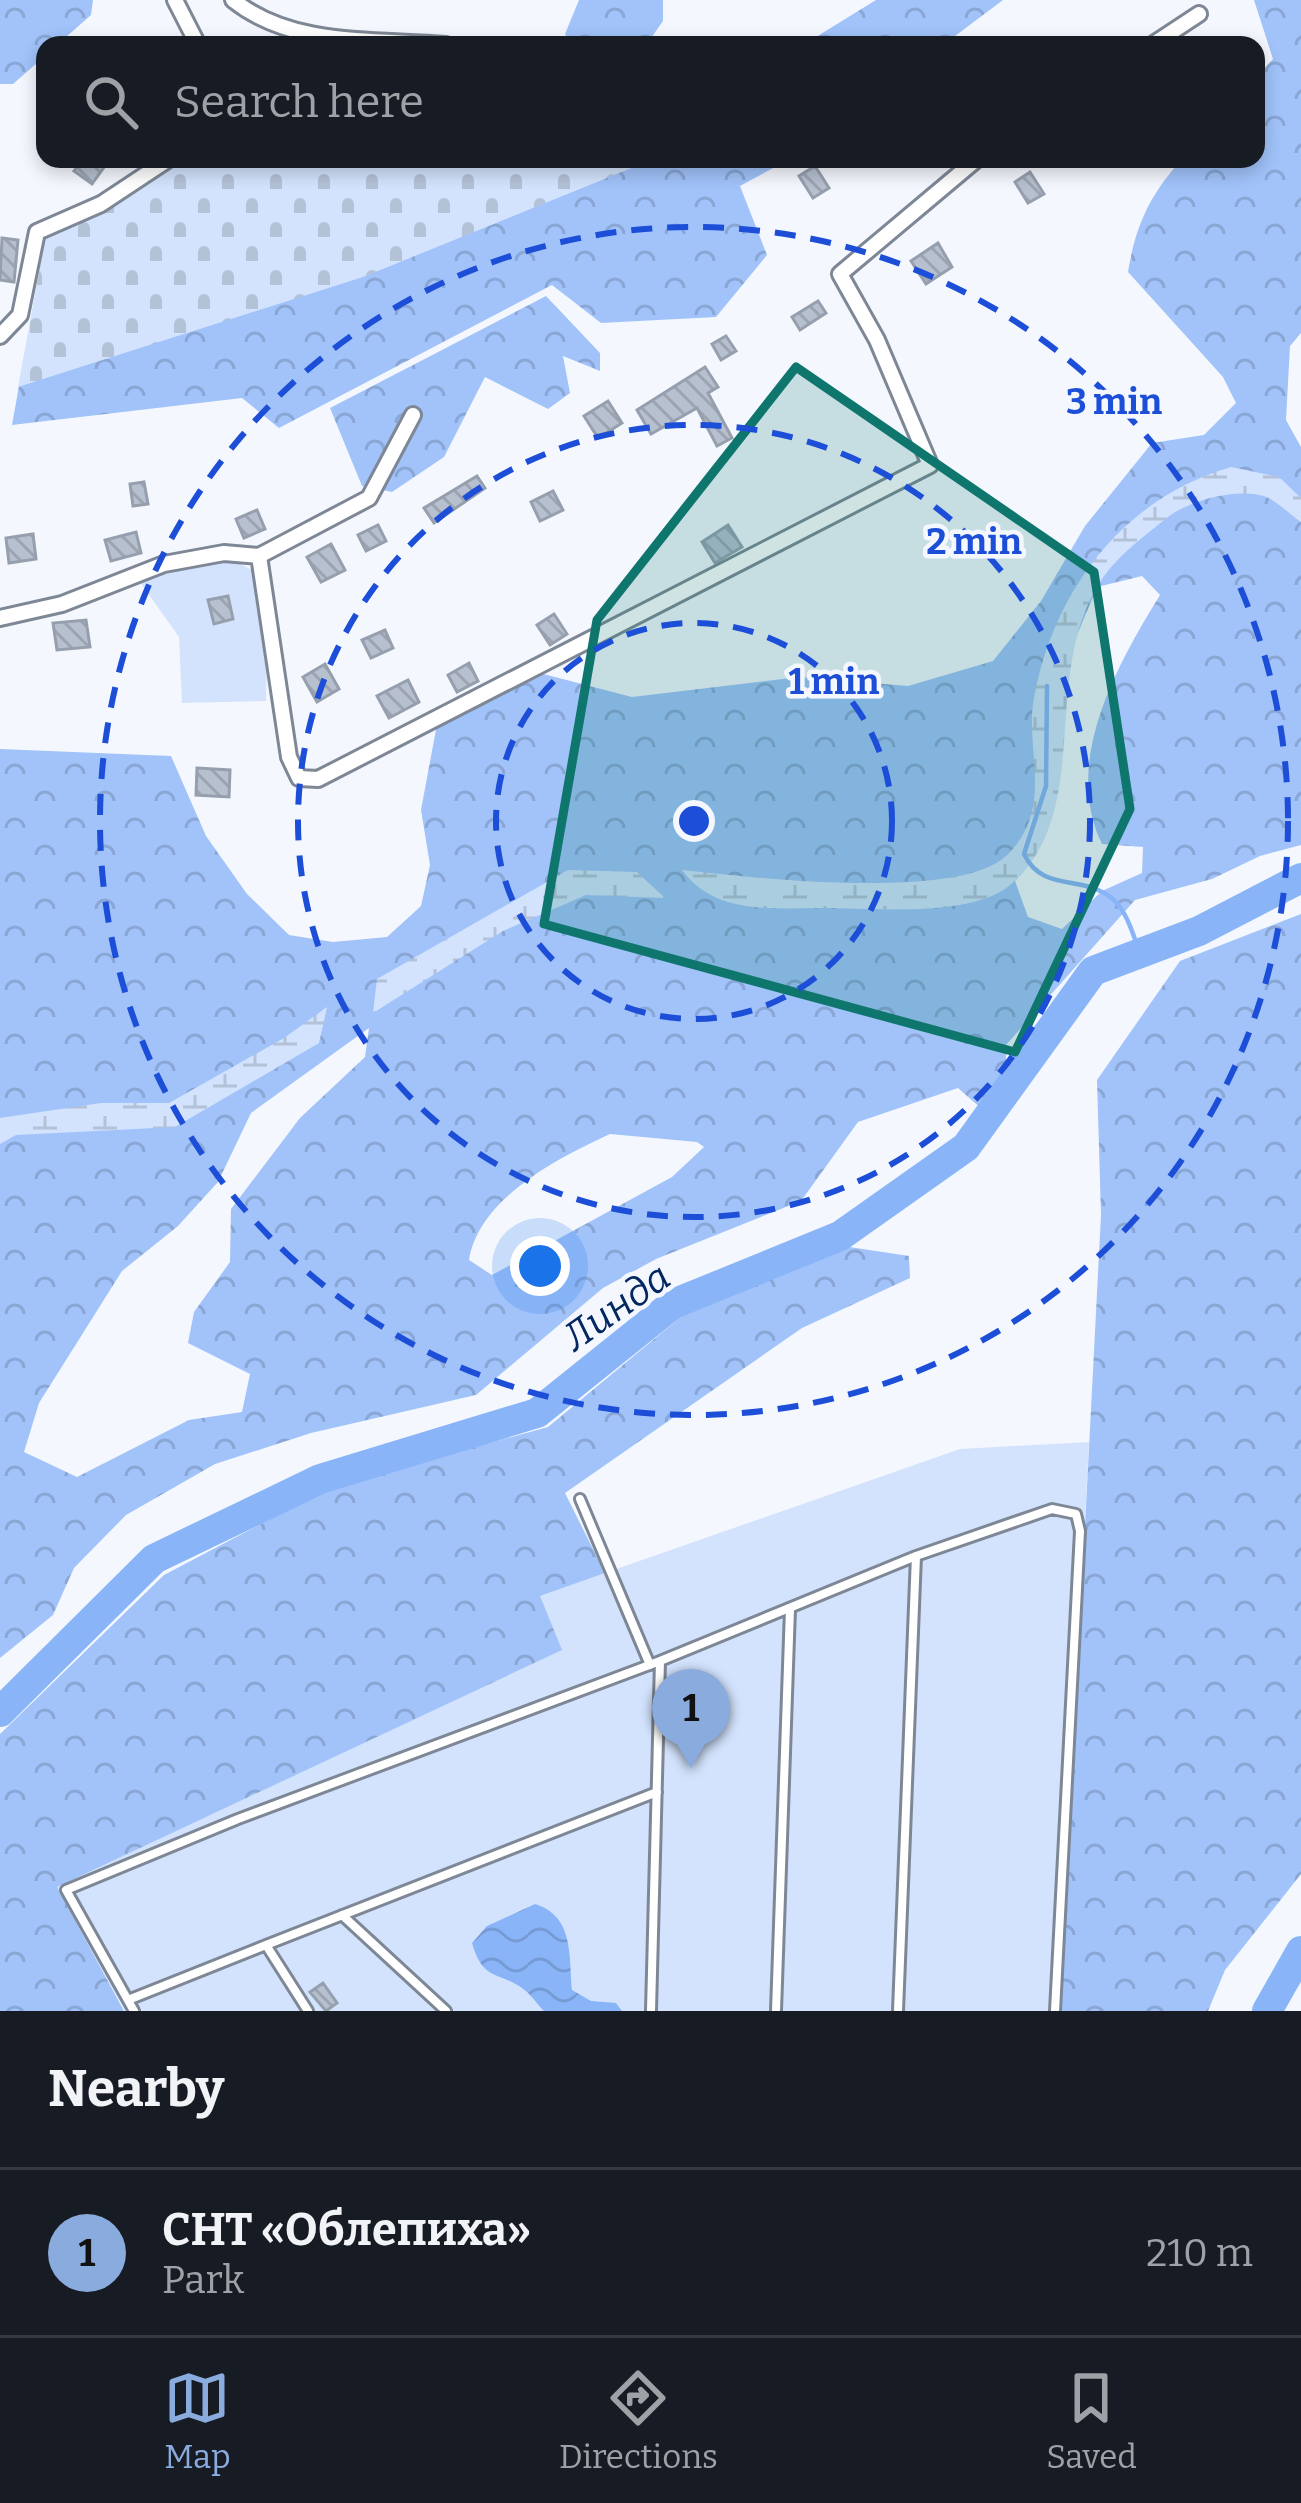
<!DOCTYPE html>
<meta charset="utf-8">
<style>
body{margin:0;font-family:Bitter,serif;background:#20242c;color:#f1f3f6}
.you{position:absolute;left:540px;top:1266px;width:42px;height:42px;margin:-30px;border:9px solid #fff;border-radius:50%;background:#1a73e8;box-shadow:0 0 0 18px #1a73e833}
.badge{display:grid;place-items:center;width:78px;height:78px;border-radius:50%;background:#8aabdd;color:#111;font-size:39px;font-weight:700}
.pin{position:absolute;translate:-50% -99px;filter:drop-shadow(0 3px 6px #0008)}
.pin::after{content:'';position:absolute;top:63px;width:42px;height:36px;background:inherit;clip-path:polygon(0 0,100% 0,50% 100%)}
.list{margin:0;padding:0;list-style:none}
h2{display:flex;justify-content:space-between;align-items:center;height:156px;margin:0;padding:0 48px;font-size:51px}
h2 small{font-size:39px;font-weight:400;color:#9ea1a6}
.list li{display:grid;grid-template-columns:78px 1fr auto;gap:36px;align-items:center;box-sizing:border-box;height:168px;padding:0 48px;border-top:3px solid #363941}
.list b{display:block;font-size:45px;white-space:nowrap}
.list p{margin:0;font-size:39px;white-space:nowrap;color:#9ea1a6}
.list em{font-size:39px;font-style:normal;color:#9ea1a6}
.icon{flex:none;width:66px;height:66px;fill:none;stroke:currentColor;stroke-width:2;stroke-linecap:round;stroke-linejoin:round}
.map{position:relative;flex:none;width:1301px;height:2011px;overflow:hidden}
.search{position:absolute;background:#171b24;box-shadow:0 6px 18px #0003;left:36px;right:36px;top:36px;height:132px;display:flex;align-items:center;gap:30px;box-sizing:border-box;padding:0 42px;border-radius:24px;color:#9ea1a6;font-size:45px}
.sheet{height:324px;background:#171b24}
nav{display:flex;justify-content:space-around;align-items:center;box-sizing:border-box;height:168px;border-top:3px solid #363941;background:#171b24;font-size:33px;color:#9ea1a6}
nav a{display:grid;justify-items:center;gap:6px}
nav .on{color:#8aabdd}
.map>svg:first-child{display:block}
.green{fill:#d3e3fd}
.forest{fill:url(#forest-crowns);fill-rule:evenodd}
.wetland{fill:url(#wetland-marsh)}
.cemetery{fill:url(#cemetery-stones)}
.water{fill:url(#water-waves)}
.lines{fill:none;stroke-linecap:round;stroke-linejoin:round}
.stream{stroke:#89b4f8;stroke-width:4.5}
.river{stroke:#89b4f8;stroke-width:30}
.building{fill:url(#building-back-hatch);stroke:#969fae;stroke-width:3}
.service-casing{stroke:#7e8795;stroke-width:14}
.minor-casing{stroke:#7e8795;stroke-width:20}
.service{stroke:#fff;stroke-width:8}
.minor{stroke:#fff;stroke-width:14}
.marked{fill:#0f766e;fill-opacity:0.2;stroke:#0f766e;stroke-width:9;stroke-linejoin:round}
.ring{fill:none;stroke:#1d4ed8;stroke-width:6;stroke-dasharray:21 15}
.labels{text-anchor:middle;stroke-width:9;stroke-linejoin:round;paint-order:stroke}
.water-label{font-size:39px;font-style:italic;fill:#022761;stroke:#f4f8fe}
.centre{fill:#1d4ed8;stroke:#f4f8fe;stroke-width:6}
.ring-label{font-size:36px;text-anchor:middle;font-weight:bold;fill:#1d4ed8;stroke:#f4f8fe;stroke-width:9;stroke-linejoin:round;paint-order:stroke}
</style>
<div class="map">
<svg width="1301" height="2011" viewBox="0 0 1301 2011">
<defs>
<pattern id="forest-crowns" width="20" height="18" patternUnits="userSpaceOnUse" patternTransform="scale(3)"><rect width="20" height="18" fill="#a1c3fa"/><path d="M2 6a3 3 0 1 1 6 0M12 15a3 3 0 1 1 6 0" fill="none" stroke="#89a6d5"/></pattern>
<pattern id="wetland-marsh" width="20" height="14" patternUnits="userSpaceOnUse" patternTransform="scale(3)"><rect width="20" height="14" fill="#d3e3fd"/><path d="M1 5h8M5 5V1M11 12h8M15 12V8" fill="none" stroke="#b4c2d8"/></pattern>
<pattern id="cemetery-stones" width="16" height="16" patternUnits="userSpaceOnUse" patternTransform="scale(3)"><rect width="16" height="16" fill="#d3e3fd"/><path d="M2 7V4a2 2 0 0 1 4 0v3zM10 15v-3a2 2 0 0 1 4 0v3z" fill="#b4c2d8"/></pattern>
<pattern id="water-waves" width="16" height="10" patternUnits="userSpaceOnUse" patternTransform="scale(3)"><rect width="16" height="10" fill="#89b4f8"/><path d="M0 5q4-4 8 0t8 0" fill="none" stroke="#759ad4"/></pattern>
<pattern id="building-back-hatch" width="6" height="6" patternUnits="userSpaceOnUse" patternTransform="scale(3)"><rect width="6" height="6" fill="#b7c0cf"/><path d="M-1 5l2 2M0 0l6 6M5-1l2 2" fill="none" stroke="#9ca4b1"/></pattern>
</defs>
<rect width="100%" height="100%" fill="#f4f8fe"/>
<path class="green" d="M 235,561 L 252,570 L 267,650 L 266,701 L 182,703 L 179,637 L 140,582 L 172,568 Z
M 1089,1442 L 1059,2011 L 125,2011 L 56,1887 L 561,1650 L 539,1596 L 960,1449 Z"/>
<path class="forest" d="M 0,0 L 93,0 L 91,15 L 57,45 L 45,45 L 45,56 L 13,84 L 0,84 Z
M 579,0 L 663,0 L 663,21 L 649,41 L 572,45 L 565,34 Z
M 876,0 L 1003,0 L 943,45 L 803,45 Z
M 1254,0 L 1301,0 L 1301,333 L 1290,346 L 1286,420 L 1301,447 L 1301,845 L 1260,856 L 1212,879 L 1135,900 L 1006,1045 L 1006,1065 L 983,1110 L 958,1088 L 858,1122 L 801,1201 L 656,1259 L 603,1288 L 476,1395 L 311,1433 L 215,1464 L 126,1515 L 74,1568 L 53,1615 L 0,1658 L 0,749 L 171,756 L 206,836 L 247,894 L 289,935 L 333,942 L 387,937 L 421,906 L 430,865 L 421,810 L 438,719 L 528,670 L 632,697 L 799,677 L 908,686 L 993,661 L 1041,601 L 1085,526 L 1152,443 L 1204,435 L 1236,403 L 1223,377 L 1128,272 C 1136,224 1150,195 1182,159 L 1256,159 L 1256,78 L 1273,59 ZM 1142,576 L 1160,595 C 1117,665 1062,762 1102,844 L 1143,847 L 1142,873 L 1102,891 L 1062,929 L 1028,917 L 1015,881 C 1078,818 1050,736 1070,658 C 1076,634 1088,610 1097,587 ZM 369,1028 L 365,1057 L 300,1118 L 231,1209 L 230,1262 L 194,1312 L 188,1343 L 250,1374 L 242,1412 L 189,1420 L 77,1477 L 24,1452 L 39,1403 L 122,1271 L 178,1226 L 218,1182 L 251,1113 ZM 610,1134 L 697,1142 L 704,1147 L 672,1177 L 492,1275 L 469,1260 C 479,1198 558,1158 610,1134 Z
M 175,159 L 323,159 L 364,276 L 653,159 L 790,159 L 740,186 L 767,255 L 716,317 L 601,323 L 552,285 L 279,428 L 242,398 L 12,425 L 46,235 Z
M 546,296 L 600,353 L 600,371 L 563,356 L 570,393 L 548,409 L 485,377 L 444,457 L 392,492 L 362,486 L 330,408 Z
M 1301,914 L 1301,1874 L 1225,1970 L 1208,2011 L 1060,2011 L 1101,1215 L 1097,1080 L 1180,961 Z
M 843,1246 L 909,1256 L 910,1278 L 802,1328 L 565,1493 L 605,1573 L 540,1596 L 562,1650 L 57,1887 L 124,2011 L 0,2011 L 0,1734 L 164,1575 L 335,1485 L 548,1427 L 688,1311 Z"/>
<path class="wetland" d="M 1231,467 L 1279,477 L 1301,498 L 1301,522 C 1290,515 1276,500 1264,496 C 1235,488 1191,500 1168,517 C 1143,537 1113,559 1097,587 C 1041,680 1094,813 1010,885 C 971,918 872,908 823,908 C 771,908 715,915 682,870 C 750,877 956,902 1006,856 C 1056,809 1024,749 1034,698 C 1054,589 1124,498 1231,467 Z
M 568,870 L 637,872 L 665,898 L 586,895 L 503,931 L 373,1013 L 377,979 Z
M 327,1007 L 319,1043 L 175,1127 L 16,1135 L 0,1144 L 0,1118 L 101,1103 L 169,1103 L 284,1038 Z"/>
<path class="cemetery" d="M 176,159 L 653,159 L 363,277 L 18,387 L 46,235 Z"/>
<path class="water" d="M 535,1904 C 574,1916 569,1955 572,1990 L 591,2001 L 616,2003 L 622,2011 L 544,2011 C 537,2004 530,1993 522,1988 C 497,1971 483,1981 472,1943 L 487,1926 Z"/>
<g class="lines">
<path class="stream" d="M 1047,686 L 1046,786 L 1024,854 C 1043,894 1084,873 1114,900 C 1128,914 1133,935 1140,953"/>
<path class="river" d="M 0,1712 L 154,1559 L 320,1479 L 537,1413 L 673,1304 L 840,1236 L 966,1147 L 1093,971 L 1199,931 L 1301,878
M 1267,2011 L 1301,1951"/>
</g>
<path class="building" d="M 83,159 L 110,159 L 92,184 L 74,171 Z
M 815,166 L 829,188 L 813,198 L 799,176 Z
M 1030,172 L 1044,194 L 1028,203 L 1015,182 Z
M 2,238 L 18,240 L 14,282 L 0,280 Z
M 938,243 L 952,267 L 926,284 L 911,261 Z
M 818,301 L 826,313 L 800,330 L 792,317 Z
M 726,336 L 736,351 L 721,360 L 712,344 Z
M 705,367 L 718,387 L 708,393 L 732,438 L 717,446 L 697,408 L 651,434 L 637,410 Z
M 608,401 L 622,423 L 598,438 L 584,416 Z
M 477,476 L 485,488 L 434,523 L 424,508 Z
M 144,482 L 148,504 L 133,506 L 130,484 Z
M 553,491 L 563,510 L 540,521 L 531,502 Z
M 257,510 L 265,529 L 244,538 L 236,519 Z
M 378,525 L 386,541 L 366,551 L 358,535 Z
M 728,525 L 742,547 L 715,563 L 702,542 Z
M 136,532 L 141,553 L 111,561 L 105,540 Z
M 33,534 L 36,559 L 9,563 L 6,538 Z
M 331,544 L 345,570 L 321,582 L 307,557 Z
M 228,596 L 233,619 L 214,624 L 208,600 Z
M 554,614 L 567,634 L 550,645 L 537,625 Z
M 86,620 L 90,647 L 57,650 L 53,623 Z
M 385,630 L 393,648 L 371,658 L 362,640 Z
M 469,663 L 478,681 L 457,692 L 448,675 Z
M 325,664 L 339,689 L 317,702 L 303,677 Z
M 408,680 L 419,702 L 389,718 L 377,696 Z
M 197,768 L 230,770 L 229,797 L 196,795 Z
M 323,1983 L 337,2003 L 326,2011 L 310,1992 Z"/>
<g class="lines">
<g class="service-casing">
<path id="service" d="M 580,1499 L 650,1665
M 916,1556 L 1052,1509 L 1076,1514 L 1080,1531 L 1055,2011
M 660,1661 L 916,1556 L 898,2011
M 342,1915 L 446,2011
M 128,2000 L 266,1945
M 134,2011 L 66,1890 L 238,1819 L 660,1661 L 651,2011
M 308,2011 L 266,1945 L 657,1792
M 776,2011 L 790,1609"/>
</g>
<g class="minor-casing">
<path id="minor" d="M 175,0 L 198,45
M 233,0 C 292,47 373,39 446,45
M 1152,45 L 1199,14
M 0,336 L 20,315 L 37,232 L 101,204 L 169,159
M 259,556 L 289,757 L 299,778 L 318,779 L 930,465 L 877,340 L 840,274 L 977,159
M 0,618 L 62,604 L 164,564 L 224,553 L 259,556 L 369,498 L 413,415"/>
</g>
<use href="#service" class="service"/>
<use href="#minor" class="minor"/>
</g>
<path class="marked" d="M 796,367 L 1094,572 L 1130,809 L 1015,1052 L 544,924 L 597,620 Z"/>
<g class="ring">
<circle cx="694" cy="821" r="198"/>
<circle cx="694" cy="821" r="396"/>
<circle cx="694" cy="821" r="594"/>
</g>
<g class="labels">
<g class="water-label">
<text transform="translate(616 1306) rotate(-35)" y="14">Линда</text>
</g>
</g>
<circle cx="694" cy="821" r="18" class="centre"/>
<g class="ring-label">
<text x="1114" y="414">3 min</text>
<text x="974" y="554">2 min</text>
<text x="834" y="694">1 min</text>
</g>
</svg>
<div class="you"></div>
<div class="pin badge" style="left:691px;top:1768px">1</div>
<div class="search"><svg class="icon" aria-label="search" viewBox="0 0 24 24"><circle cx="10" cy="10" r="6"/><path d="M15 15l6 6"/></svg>Search here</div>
</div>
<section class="sheet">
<h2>Nearby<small></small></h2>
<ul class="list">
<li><span class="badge">1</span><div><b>СНТ «Облепиха»</b><p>Park</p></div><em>210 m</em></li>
</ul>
</section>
<nav>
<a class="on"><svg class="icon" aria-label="map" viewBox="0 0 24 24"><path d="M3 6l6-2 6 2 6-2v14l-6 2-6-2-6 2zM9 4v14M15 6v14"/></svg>Map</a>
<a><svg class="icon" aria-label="directions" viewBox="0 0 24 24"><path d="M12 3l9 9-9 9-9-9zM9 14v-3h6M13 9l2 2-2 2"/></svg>Directions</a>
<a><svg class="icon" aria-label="saved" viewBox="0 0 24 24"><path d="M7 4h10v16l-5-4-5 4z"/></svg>Saved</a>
</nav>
